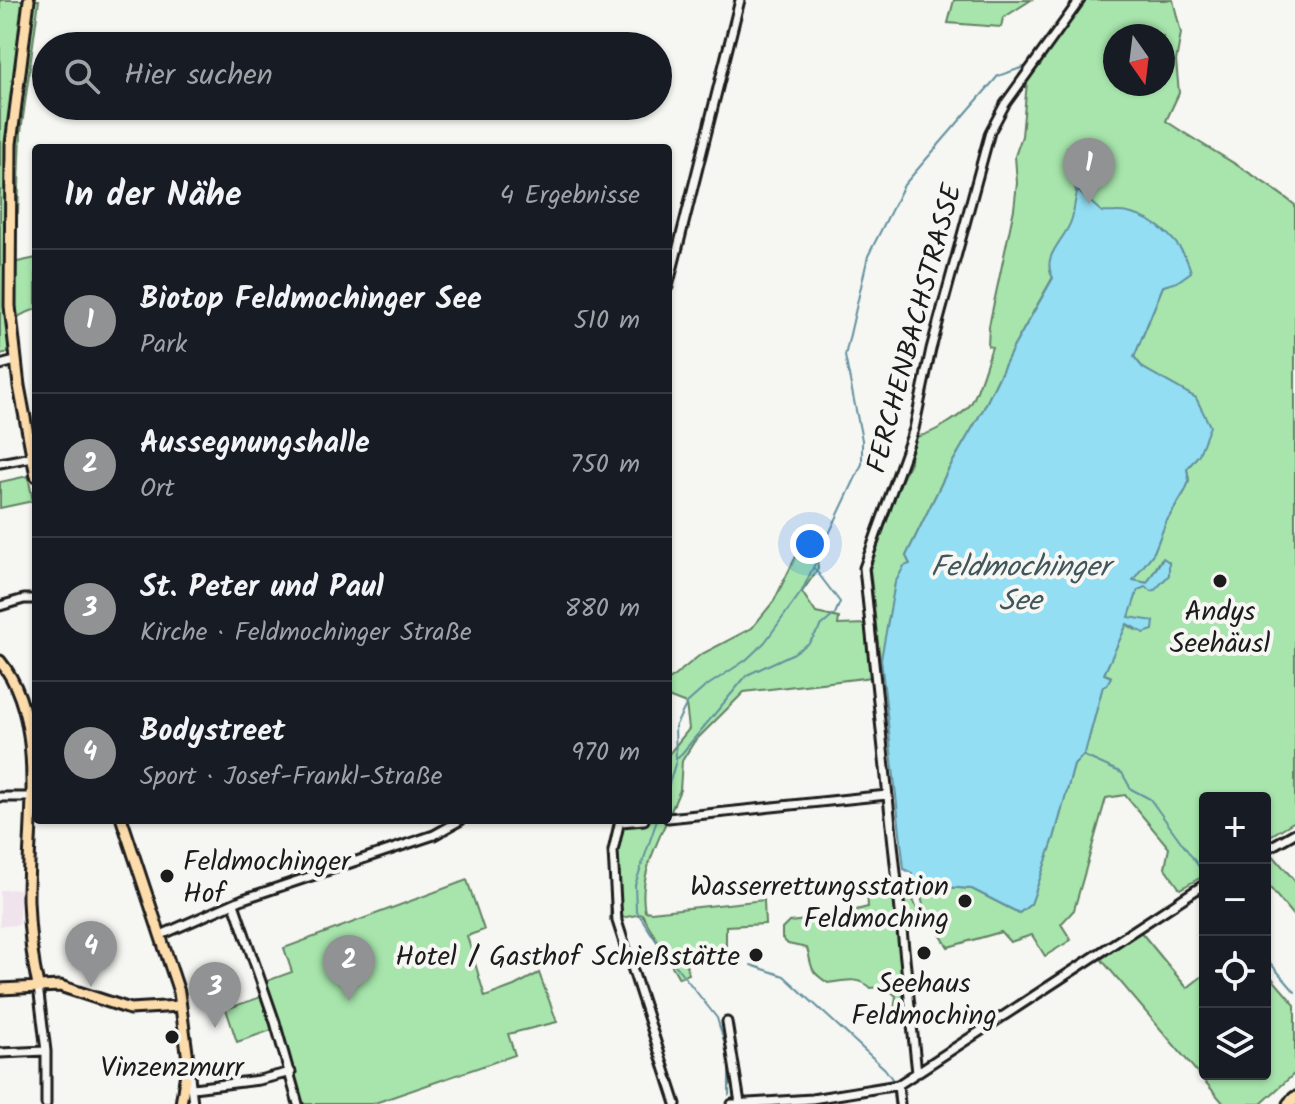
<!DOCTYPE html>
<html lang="de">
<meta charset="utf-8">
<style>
body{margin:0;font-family:Kalam,sans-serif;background:#242831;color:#f1f3f6}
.controls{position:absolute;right:24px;bottom:24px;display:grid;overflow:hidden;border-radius:8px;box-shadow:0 2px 6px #0004}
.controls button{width:72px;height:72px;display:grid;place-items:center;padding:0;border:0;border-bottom:2px solid #363941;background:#171b24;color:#f1f3f6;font:40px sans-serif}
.compass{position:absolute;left:1103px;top:24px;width:72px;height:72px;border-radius:50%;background:#171b24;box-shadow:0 2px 6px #0004;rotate:166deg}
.you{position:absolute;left:810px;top:544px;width:28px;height:28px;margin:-20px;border:6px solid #fff;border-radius:50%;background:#1a73e8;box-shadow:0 0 0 12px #1a73e833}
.badge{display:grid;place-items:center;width:52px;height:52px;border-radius:50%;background:#919294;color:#fff;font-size:26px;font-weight:700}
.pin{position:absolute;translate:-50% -66px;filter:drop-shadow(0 2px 4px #0008)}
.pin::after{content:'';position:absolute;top:42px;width:28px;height:24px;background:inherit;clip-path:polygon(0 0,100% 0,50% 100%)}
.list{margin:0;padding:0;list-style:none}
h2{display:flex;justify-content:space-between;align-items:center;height:104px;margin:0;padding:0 32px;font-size:34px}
h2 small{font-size:26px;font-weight:400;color:#9ea1a6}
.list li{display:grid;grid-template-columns:52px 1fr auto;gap:24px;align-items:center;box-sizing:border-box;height:144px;padding:0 32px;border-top:2px solid #363941}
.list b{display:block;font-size:30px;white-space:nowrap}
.list p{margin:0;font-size:26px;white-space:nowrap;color:#9ea1a6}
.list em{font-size:26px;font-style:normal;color:#9ea1a6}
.icon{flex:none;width:44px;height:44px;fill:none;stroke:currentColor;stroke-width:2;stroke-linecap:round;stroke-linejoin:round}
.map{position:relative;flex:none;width:1295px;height:1104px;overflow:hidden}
.search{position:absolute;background:#171b24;box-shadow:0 2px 6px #0004;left:32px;top:32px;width:640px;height:88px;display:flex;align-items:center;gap:20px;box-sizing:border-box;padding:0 28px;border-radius:44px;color:#9ea1a6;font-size:30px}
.panel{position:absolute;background:#171b24;box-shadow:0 2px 6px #0004;left:32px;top:144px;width:640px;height:680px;border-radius:8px}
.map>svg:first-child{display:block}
.built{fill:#f0e3ec}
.green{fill:#a7e5ac;stroke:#628064;stroke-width:2;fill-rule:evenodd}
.water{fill:#93def3;stroke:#63909d;stroke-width:2}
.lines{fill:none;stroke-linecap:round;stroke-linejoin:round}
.stream{stroke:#63909d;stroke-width:2}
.minor-casing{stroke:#1c1c1c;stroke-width:13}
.major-casing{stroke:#1c1c1c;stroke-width:15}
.highway-casing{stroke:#1c1c1c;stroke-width:17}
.minor{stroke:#f6f6f2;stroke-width:7}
.major{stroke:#fddcac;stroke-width:9}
.highway{stroke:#fddcac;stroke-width:11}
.poi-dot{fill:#1c1c1c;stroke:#f6f6f2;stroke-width:3}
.labels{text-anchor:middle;stroke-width:8;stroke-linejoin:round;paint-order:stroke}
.street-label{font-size:28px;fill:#1c1c1c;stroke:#f6f6f2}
.poi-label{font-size:28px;fill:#1c1c1c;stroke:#f6f6f2}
.water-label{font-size:30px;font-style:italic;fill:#40565c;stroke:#f6f6f2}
</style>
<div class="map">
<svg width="1295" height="1104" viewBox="0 0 1295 1104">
<rect width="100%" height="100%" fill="#f6f6f2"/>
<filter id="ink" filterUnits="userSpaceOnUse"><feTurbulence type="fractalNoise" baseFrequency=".0125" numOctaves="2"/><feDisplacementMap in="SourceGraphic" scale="16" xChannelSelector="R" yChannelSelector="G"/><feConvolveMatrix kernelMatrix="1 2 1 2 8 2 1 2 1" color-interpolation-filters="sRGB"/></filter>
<g filter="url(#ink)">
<path class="built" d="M 20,889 L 19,925 L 0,926 L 0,890 Z"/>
<path class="green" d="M 0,0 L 39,0 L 21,132 L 18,213 L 13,215 L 13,263 L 36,258 L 36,309 L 21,315 L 14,321 L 16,351 L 0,354 Z
M 954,0 L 1031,0 L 1003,18 L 1001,27 L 948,23 Z
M 1086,0 L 1173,0 L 1181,33 L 1176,61 L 1179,93 L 1166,121 C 1209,150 1255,173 1295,205 L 1295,821 L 1265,839 L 1265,798 L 1205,798 L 1205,875 L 1180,889 L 1165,868 L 1169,848 L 1125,795 L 1106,798 L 1074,910 L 1061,924 L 1071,940 L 1045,956 L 1032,935 L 1010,942 L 1001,932 L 948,947 L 925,910 L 917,885 L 972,889 L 1019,913 L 1031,904 L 1054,838 L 1074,765 L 1085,753 L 1103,685 L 1110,676 L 1104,674 L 1126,624 L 1134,629 L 1128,618 L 1138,590 L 1145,586 L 1152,591 L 1162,558 L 1147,583 L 1133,580 L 1154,552 L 1166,522 L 1185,491 L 1189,481 L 1187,469 L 1199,454 L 1196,398 L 1143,368 L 1134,357 L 1163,286 L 1170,284 L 1053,277 L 1013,348 L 984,408 L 947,472 L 906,556 L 910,564 L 895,583 L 881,671 L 870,569 L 898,488 L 910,462 L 911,444 L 916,437 C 932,434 966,415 973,400 C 981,384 986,364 992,347 L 988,346 L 989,326 L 1014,209 L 1017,183 L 1015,156 L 1022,136 L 1027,82 ZM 1115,36 L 1163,36 L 1163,84 L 1115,84 Z
M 28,476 L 33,501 L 0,508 L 0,482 Z
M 806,536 L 815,536 L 818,569 L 802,592 L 816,613 L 839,618 L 838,625 L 866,624 L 872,677 L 744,692 L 694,742 L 682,761 L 680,790 L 668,818 L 668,755 L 689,729 L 686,704 L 668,697 L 668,681 L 700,655 L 752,628 L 774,601 Z
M 621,820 L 667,820 C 655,847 638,881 645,911 L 651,912 L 764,900 L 765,924 L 726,926 L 726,960 L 707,951 L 683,956 L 689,974 L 679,978 L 642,914 L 610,920 L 613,852 Z
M 1271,853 L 1295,881 L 1295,918 L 1265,882 L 1265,856 Z
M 467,880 L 484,930 L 467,936 L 485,997 L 514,986 L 539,973 L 557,1022 L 508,1034 L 515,1055 L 372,1104 L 302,1104 L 264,982 L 292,972 L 284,948 Z
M 901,882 L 906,882 L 920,917 L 902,922 L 911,1010 L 894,1011 L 896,996 L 885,986 L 871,988 C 859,976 843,981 828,983 C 808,970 813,968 807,948 L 788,944 L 782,938 L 782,929 L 789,922 L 825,918 L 837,922 L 852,911 L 868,907 L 867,890 L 895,887 Z
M 1140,931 L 1187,988 L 1205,974 L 1205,1074 L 1265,1074 L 1265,970 L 1295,1005 L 1295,1073 L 1261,1104 L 1224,1104 L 1101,959 Z
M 261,997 L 272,1030 L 237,1042 L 226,1009 Z"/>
<path class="water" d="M 1078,191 L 1102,212 C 1111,213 1120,211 1128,213 C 1157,219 1184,244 1191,272 L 1177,282 L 1163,286 L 1134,357 L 1143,368 L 1196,398 L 1210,426 L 1199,454 L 1187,469 L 1189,481 L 1185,491 L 1166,522 L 1154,552 L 1133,580 L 1147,583 L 1163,558 L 1169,562 L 1169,575 L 1155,590 L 1152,591 L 1145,587 L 1138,590 L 1129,617 L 1154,621 L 1153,630 L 1144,633 L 1127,624 L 1104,674 L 1111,677 L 1106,686 L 1103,686 L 1085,753 L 1074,765 L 1054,838 L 1031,904 L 1019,913 L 972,889 L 917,885 L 912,880 L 912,873 L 904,869 L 881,659 L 895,583 L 904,566 L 910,564 L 906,556 L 947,472 L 984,408 L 1013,348 L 1053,278 C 1040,256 1065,240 1071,221 C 1075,211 1074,199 1078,191 Z"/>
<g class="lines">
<path class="stream" d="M 1067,147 L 1076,192
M 1084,756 L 1122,773 L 1131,789 L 1150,799 L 1205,875
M 678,758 L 747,675 L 794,653 L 809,643 L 821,626 L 835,614 L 840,602 L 814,568
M 668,787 L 676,761 L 675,727 L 687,703 L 705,687 L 746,660 L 765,642 L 802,591 L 862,464 L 862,440 L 845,356 L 868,256 L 904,185 L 998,76 L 1027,66 L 1074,0
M 657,820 L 635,885 L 636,910 L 657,942 L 717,1018 L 729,1058 L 729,1095
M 661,945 L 679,955
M 1265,957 L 1295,992
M 751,965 L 784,976 L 885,1069 L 892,1079
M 893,1090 L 894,1104"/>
<g class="minor-casing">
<path id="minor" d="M 668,287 L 740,0
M 0,365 L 15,361
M 0,463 L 32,457
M 0,606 L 24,599 L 36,599
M 0,797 L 27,797 L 34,800
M 668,818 L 887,795
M 620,820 L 613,851 L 617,921 L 676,1104
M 621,822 L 644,820
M 1265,850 L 1295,833
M 234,904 L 275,1022 L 298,1104
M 161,935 L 243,899 L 434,835 L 461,820
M 38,986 L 46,1051 L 46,1104
M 727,1022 L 740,1103
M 0,1053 L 46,1051
M 189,1066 L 193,1104
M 917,1073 L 864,568 L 914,429 L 931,349 L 990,132 L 1005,104 L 1080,0
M 898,1085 L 900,1104
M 193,1088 L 259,1080 L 291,1072
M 732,1104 L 812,1099 L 898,1085 L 1205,884"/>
</g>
<g class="major-casing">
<path id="major" d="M 29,0 L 11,144 L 10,306 L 19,386 L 36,476
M 0,661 C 49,721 27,829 28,900 C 29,928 32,959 38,986
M 122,820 L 179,992 L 188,1060 L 181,1104
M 0,989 L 60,986 L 130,1009 L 180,1006"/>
</g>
<g class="highway-casing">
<path id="highway" d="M 1289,1104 L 1295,1098"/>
</g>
<use href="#minor" class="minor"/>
<use href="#major" class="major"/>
<use href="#highway" class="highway"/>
</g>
</g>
<g class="poi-dot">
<circle cx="1220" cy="581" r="8"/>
<circle cx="167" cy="876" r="8"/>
<circle cx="965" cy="901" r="8"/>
<circle cx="924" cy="953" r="8"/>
<circle cx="756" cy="955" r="8"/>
<circle cx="172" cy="1037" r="8"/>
</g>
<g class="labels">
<g class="street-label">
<text transform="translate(913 328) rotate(-75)" y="10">FERCHENBACHSTRASSE</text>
</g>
<g class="poi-label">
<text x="1220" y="620">Andys<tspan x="1220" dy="32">Seehäusl</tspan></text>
<text x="183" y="870" text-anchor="start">Feldmochinger<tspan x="183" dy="32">Hof</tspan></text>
<text x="949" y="895" text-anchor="end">Wasserrettungsstation<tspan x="949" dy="32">Feldmoching</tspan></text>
<text x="740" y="965" text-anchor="end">Hotel / Gasthof Schießstätte</text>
<text x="924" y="992">Seehaus<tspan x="924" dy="32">Feldmoching</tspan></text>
<text x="172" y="1076">Vinzenzmurr</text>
</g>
<g class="water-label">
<text x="1020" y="576">Feldmochinger<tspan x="1020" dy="34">See</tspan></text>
</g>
</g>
</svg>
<div class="controls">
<button>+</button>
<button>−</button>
<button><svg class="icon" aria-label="locate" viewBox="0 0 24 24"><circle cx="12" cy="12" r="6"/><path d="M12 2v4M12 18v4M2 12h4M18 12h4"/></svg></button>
<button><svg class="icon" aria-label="layers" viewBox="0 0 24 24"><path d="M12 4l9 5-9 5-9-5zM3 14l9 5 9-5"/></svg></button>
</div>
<svg class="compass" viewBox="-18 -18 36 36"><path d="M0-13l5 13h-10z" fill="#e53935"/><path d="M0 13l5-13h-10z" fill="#9ea1a6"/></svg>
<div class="you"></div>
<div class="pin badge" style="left:1089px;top:204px">1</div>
<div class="pin badge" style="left:349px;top:1001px">2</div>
<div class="pin badge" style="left:215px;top:1028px">3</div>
<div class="pin badge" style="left:91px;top:987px">4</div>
<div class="search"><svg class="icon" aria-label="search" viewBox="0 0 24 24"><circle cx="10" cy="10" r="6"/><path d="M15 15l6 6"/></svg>Hier suchen</div>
<section class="panel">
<h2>In der Nähe<small>4 Ergebnisse</small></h2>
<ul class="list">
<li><span class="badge">1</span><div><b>Biotop Feldmochinger See</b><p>Park</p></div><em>510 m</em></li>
<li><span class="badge">2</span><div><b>Aussegnungshalle</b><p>Ort</p></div><em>750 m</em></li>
<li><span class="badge">3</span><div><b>St. Peter und Paul</b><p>Kirche · Feldmochinger Straße</p></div><em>880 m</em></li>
<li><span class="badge">4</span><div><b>Bodystreet</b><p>Sport · Josef-Frankl-Straße</p></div><em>970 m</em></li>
</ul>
</section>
</div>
